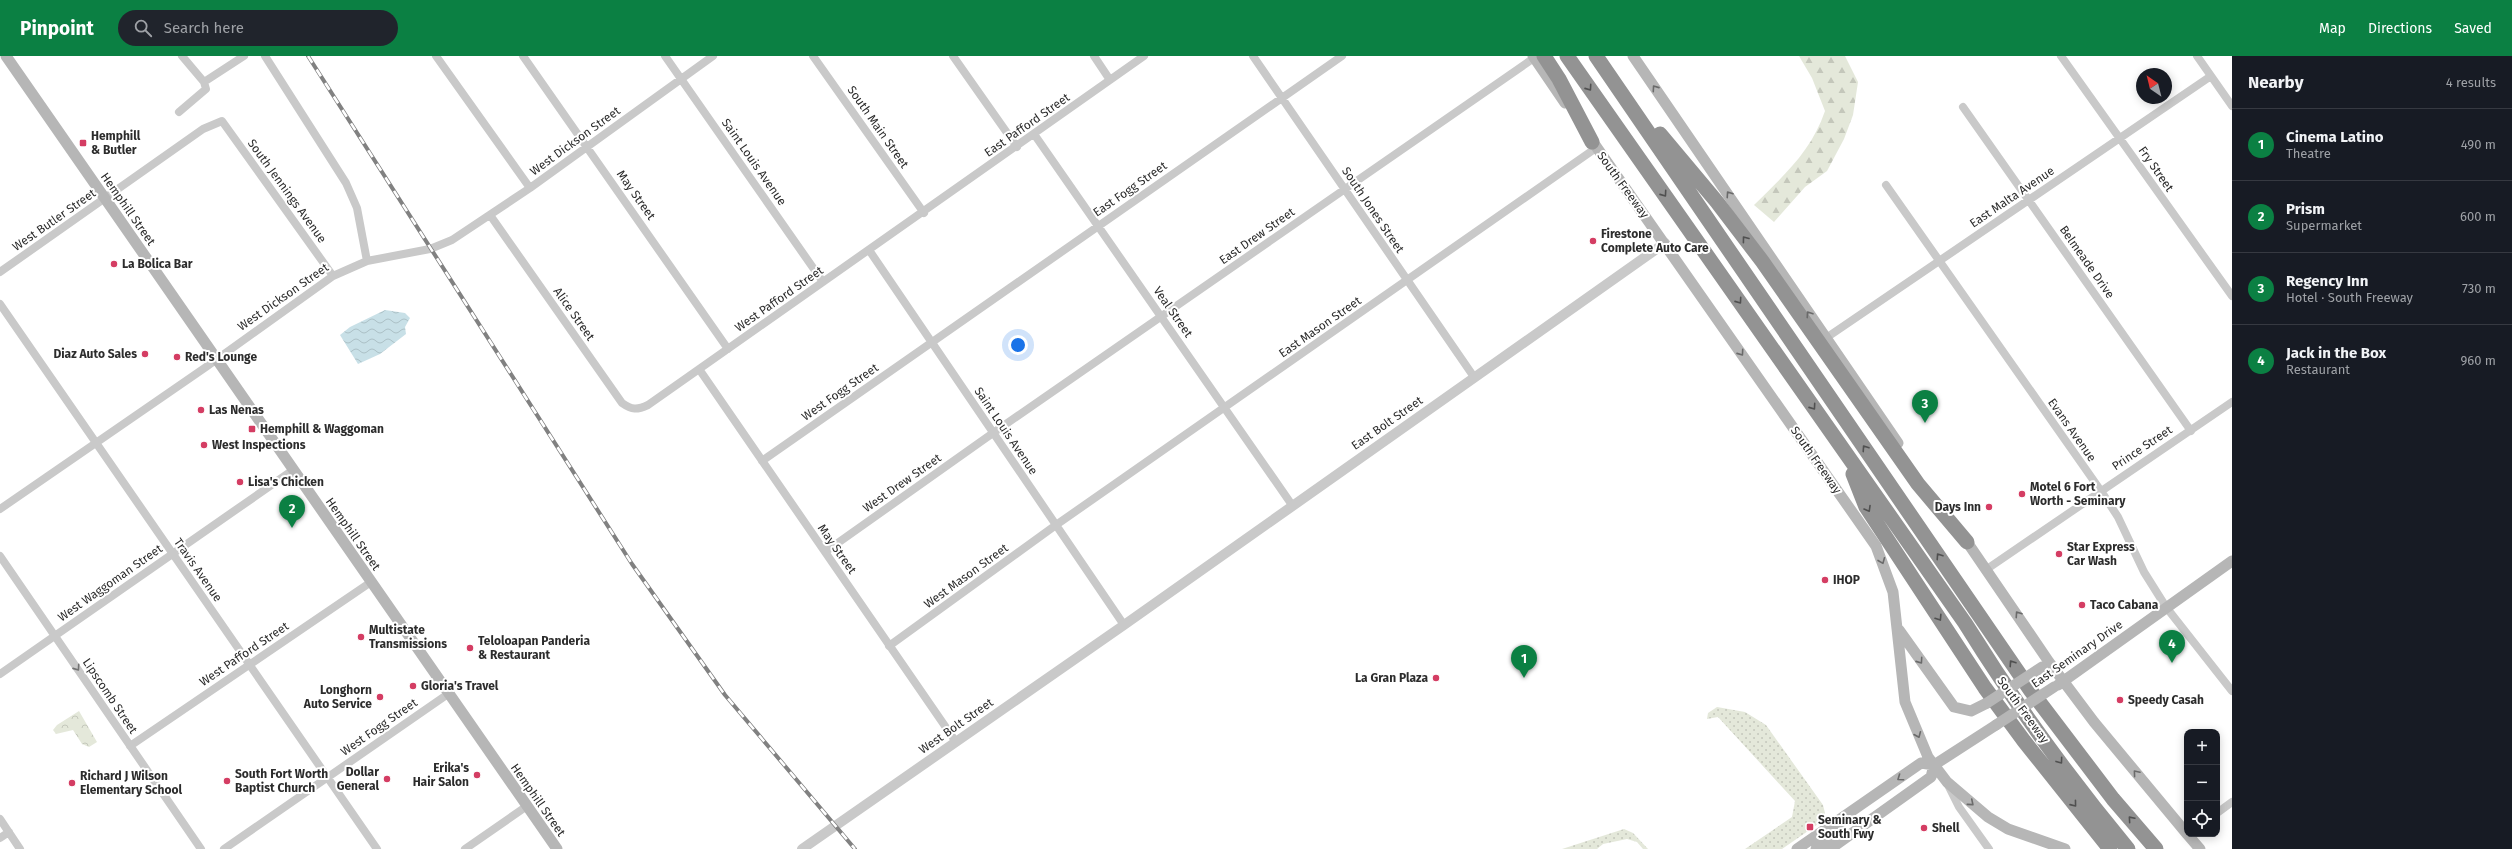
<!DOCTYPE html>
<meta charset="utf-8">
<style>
body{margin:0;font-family:"Fira Sans",sans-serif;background:#20242c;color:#f1f3f6}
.controls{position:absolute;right:12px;bottom:12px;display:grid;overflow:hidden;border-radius:8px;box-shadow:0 2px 10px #0003}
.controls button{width:36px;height:36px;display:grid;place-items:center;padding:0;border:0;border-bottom:1px solid #363941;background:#171b24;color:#f1f3f6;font:20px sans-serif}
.compass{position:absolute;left:2136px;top:12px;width:36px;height:36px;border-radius:50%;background:#171b24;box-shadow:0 2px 10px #0003;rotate:325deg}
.you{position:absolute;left:1018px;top:289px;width:14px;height:14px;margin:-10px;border:3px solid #fff;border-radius:50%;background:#1a73e8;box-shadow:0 0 0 6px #1a73e833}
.badge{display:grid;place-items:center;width:26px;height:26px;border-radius:50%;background:#0b8043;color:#fff;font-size:13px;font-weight:700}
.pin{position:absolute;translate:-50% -33px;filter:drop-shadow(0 1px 2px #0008)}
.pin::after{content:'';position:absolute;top:21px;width:14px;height:12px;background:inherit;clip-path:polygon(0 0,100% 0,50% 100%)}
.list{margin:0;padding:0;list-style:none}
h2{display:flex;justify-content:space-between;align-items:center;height:52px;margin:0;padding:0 16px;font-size:17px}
h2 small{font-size:13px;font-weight:400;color:#9ea1a6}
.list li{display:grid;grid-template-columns:26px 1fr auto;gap:12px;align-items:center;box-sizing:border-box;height:72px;padding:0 16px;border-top:1px solid #363941}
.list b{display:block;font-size:15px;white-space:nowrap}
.list p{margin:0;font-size:13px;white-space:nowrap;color:#9ea1a6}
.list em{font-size:13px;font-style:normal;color:#9ea1a6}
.icon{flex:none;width:22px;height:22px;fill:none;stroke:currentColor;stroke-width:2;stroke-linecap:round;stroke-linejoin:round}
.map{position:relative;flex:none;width:2232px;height:793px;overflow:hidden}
header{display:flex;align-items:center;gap:24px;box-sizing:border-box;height:56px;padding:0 20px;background:#0b8043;color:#fff}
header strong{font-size:19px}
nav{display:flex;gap:22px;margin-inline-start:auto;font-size:14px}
.search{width:280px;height:36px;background:#20242c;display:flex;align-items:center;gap:10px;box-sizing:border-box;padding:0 14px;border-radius:22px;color:#9ea1a6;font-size:15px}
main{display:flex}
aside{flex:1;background:#171b24}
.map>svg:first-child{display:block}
.grass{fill:url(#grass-dots)}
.forest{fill:url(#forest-firs)}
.park{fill:url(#park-crowns)}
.water{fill:url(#water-waves)}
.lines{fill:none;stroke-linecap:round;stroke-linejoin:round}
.minor{stroke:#c9c9c9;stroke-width:8}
.tertiary{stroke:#c9c9c9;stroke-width:10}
.secondary{stroke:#b6b6b6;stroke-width:11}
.motorway{stroke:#939393;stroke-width:15}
.rail-casing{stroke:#818181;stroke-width:4}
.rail{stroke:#fff;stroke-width:2.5;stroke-dasharray:8;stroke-linecap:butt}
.secondary-bridge{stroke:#b6b6b6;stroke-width:11}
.oneway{stroke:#505050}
.oneway2{stroke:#6a6a6a}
.oneway3{stroke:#737373}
.poi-dot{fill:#d43d63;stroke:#fff;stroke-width:1.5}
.labels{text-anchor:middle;stroke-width:4;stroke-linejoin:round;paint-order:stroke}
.street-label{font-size:12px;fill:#2c2c2c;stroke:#fff}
.poi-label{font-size:12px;font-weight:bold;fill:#2c2c2c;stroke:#fff;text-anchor:start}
</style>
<header>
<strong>Pinpoint</strong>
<div class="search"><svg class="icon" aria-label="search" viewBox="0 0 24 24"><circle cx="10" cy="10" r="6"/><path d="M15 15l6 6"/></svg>Search here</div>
<nav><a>Map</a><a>Directions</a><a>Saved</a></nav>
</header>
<main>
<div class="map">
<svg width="2232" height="793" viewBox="0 0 2232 793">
<defs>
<pattern id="grass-dots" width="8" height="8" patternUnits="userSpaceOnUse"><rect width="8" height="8" fill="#e4e8da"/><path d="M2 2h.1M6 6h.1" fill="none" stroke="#c4c7bb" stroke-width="1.8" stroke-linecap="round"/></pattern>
<pattern id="forest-firs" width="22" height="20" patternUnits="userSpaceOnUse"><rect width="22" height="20" fill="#e4e8da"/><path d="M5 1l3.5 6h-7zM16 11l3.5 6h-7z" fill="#c4c7bb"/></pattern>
<pattern id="park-crowns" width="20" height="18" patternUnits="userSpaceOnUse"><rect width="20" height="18" fill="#e4e8da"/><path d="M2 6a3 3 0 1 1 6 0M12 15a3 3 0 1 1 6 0" fill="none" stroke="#c4c7bb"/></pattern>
<pattern id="water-waves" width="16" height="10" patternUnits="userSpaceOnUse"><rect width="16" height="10" fill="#c8e0e7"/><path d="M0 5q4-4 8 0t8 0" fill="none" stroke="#acc0c6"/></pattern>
</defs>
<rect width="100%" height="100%" fill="#fff"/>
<path class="grass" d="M 1717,651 L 1745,656 L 1766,669 L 1823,749 L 1825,757 L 1821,766 L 1782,793 L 1745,793 L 1792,761 L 1795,745 L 1718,661 L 1707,663 L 1708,657 Z
M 1624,773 L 1633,777 L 1648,793 L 1643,793 L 1637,786 L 1627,783 L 1603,788 L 1597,793 L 1562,793 Z"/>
<path class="forest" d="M 1799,0 L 1845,0 L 1858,26 L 1853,59 L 1844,83 L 1827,115 L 1805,131 L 1774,166 L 1754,149 C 1784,119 1811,96 1825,55 L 1812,22 Z"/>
<path class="park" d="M 79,655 L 97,686 L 89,691 L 82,688 L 73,674 L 56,678 L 53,674 L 57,669 Z"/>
<path class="water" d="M 385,254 L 405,257 L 410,262 L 405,271 L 406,278 L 380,298 L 358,308 L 340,279 L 350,271 Z"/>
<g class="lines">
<path class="minor" d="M 265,0 L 346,127 L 357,152 L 367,205
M 436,0 L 530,132
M 523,0 L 728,293
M 665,0 L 823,226
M 813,0 L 924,157
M 953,0 L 1017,91
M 1094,0 L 1110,24
M 1253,0 L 1474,321
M 2061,0 L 2232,240
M 2197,0 L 2232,50
M 204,26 L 244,0
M 1963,51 L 2191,375
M 179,56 L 206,33 L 204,26 L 182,0
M 1034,78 L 1292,449
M 1886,129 L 2101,435 L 2118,461 L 2144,516 L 2166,551 L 2232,635
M 490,159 L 622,347 C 632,354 637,354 648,349 L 1144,0
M 869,194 L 1124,569
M 0,216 L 203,73 L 222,65 L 333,220
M 0,248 L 377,793
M 1826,282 L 2211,20
M 699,313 L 956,686
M 762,405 L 1342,0
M 0,453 L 206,311 L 333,220 L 367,205 L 430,193 L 452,184 L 530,132 L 713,0
M 825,496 L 993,377 L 1534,2
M 0,500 L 201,793
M 1987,513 L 2232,346
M 889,590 L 1056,469 L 1596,92
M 0,618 L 293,414
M 130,690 L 371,526
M 1948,729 L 1959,751 L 1989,793
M 2217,757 L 2232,746
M 0,763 L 20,793
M 0,782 L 9,776
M 224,793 L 448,638
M 465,793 L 527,750"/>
<path class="tertiary" d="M 802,793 L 1124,569 L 1665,187"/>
<path class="secondary" d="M 6,0 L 557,793
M 1533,0 L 1565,47
M 1633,0 L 1898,387
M 1588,79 L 1876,490 L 1893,536 L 1905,646 L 1928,701 L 1947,726 L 1988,761 L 2008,773 L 2065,793
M 1963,480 L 2049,606 L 2094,666 L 2187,778
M 1899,574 L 1954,651 L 1971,655 L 1987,647
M 2058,629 L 2232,505
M 2187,778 L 2200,793
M 1797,793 L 1921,707 L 1934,709
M 1816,793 C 1827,785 1839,778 1840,764
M 1830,793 L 1931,721 L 1934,709 L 1996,669"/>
<path class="motorway" d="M 1544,0 L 1559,23 L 1592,86
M 1567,0 L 1965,567 C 2014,646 2069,722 2128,793
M 1596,0 L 2031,635 L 2113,743 L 2156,793
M 1660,78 L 1717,146 L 1762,205 L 1918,428 L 1967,486
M 1853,418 L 1866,451 L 1985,632 L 2024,685 L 2110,793"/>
<g class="rail-casing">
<path id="rail" d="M 308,0 L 632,508 L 725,639 L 855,793"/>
</g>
<use href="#rail" class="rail"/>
<path class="secondary-bridge" d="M 1987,647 L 2042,611
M 1996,669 L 2054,631"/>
</g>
<defs><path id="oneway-chevron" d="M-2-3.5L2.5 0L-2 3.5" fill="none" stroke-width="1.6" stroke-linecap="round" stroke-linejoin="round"/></defs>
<g class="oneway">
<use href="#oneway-chevron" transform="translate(1589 32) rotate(55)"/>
<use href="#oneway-chevron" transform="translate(1664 138) rotate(55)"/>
<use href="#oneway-chevron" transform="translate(1745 183) rotate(-127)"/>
<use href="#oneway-chevron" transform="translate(1739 245) rotate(55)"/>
<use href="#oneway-chevron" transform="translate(1813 351) rotate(55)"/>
<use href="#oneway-chevron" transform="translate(1865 392) rotate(-124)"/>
<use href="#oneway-chevron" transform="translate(1868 453) rotate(60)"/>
<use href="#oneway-chevron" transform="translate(1939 500) rotate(-124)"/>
<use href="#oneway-chevron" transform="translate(1939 562) rotate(57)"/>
<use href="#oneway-chevron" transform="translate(2012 607) rotate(-124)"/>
<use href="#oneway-chevron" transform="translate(2060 705) rotate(54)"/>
<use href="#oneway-chevron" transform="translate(2074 748) rotate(51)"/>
<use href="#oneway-chevron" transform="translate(2131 763) rotate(-131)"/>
</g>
<g class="oneway2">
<use href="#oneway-chevron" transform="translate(1655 32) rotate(-125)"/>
<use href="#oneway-chevron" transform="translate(1729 138) rotate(-124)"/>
<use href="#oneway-chevron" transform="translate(1809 258) rotate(-124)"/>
<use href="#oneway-chevron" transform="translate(1741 297) rotate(55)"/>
<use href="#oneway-chevron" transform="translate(1882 505) rotate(68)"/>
<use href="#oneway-chevron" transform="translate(2018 558) rotate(-124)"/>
<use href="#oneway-chevron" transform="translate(1920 605) rotate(55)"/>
<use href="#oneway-chevron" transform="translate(1918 679) rotate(67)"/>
<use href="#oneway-chevron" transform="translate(2136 717) rotate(-130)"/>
<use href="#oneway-chevron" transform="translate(1900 722) rotate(145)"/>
<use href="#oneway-chevron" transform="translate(1971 747) rotate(40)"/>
</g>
<use class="oneway3" href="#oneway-chevron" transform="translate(77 612) rotate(55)"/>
<g class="poi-dot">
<rect x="79" y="83" width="8" height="8" rx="2"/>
<circle cx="1593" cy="185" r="4"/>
<circle cx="114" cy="208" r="4"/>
<circle cx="145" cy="298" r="4"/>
<circle cx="177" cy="301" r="4"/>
<circle cx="201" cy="354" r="4"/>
<rect x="248" y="369" width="8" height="8" rx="2"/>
<circle cx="204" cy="389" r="4"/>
<circle cx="240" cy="426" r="4"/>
<circle cx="2022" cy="438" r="4"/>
<circle cx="1989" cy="451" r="4"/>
<circle cx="2059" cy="498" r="4"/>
<circle cx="1825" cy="524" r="4"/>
<circle cx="2082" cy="549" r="4"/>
<circle cx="361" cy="581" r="4"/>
<circle cx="470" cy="592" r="4"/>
<circle cx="1436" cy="622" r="4"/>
<circle cx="413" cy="630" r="4"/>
<circle cx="380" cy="641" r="4"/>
<circle cx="2120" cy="644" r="4"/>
<circle cx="477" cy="719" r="4"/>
<circle cx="387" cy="723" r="4"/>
<circle cx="227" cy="725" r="4"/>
<circle cx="72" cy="727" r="4"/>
<rect x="1806" y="767" width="8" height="8" rx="2"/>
<circle cx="1924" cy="772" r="4"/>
</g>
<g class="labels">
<g class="street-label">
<text transform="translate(1027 69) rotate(-35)" y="4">East Pafford Street</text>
<text transform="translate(878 71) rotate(55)" y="4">South Main Street</text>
<text transform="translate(575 85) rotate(-36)" y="4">West Dickson Street</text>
<text transform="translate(754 106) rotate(55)" y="4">Saint Louis Avenue</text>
<text transform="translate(2156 113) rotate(55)" y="4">Fry Street</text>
<text transform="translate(1623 129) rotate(54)" y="4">South Freeway</text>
<text transform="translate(1130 133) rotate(-35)" y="4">East Fogg Street</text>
<text transform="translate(287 135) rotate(54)" y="4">South Jennings Avenue</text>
<text transform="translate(636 139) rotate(55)" y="4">May Street</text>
<text transform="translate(2012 141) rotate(-34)" y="4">East Malta Avenue</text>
<text transform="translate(128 153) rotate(55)" y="4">Hemphill Street</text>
<text transform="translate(1373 154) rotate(56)" y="4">South Jones Street</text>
<text transform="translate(54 164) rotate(-35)" y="4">West Butler Street</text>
<text transform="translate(1257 180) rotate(-35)" y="4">East Drew Street</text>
<text transform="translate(2087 206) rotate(55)" y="4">Belmeade Drive</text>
<text transform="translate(283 241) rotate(-35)" y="4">West Dickson Street</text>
<text transform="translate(779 243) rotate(-35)" y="4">West Pafford Street</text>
<text transform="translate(1173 256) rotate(55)" y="4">Veal Street</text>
<text transform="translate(574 258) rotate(55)" y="4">Alice Street</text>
<text transform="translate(1320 271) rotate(-35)" y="4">East Mason Street</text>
<text transform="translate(840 336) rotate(-35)" y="4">West Fogg Street</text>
<text transform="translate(1387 367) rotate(-35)" y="4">East Bolt Street</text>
<text transform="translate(2072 374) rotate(55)" y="4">Evans Avenue</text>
<text transform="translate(1006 375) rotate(56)" y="4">Saint Louis Avenue</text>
<text transform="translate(2142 392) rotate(-34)" y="4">Prince Street</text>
<text transform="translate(1816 404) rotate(55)" y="4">South Freeway</text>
<text transform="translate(902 427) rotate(-35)" y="4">West Drew Street</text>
<text transform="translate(353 478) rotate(55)" y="4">Hemphill Street</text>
<text transform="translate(837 493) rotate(55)" y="4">May Street</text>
<text transform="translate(198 514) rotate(55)" y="4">Travis Avenue</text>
<text transform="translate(966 520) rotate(-36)" y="4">West Mason Street</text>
<text transform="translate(110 527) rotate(-35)" y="4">West Waggoman Street</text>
<text transform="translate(244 598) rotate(-34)" y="4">West Pafford Street</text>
<text transform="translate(2077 598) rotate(-35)" y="4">East Seminary Drive</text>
<text transform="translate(110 640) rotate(56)" y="4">Lipscomb Street</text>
<text transform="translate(2023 654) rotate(54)" y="4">South Freeway</text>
<text transform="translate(956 670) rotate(-35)" y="4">West Bolt Street</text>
<text transform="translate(379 671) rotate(-35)" y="4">West Fogg Street</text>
<text transform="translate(538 744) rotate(55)" y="4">Hemphill Street</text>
</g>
<g class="poi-label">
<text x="91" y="84">Hemphill<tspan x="91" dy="14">&amp; Butler</tspan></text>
<text x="1601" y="182">Firestone<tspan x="1601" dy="14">Complete Auto Care</tspan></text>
<text x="122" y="212">La Bolica Bar</text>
<text x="137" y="302" text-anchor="end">Diaz Auto Sales</text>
<text x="185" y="305">Red's Lounge</text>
<text x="209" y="358">Las Nenas</text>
<text x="260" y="377">Hemphill &amp; Waggoman</text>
<text x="212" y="393">West Inspections</text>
<text x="248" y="430">Lisa's Chicken</text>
<text x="2030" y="435">Motel 6 Fort<tspan x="2030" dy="14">Worth - Seminary</tspan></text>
<text x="1981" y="455" text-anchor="end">Days Inn</text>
<text x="2067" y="495">Star Express<tspan x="2067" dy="14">Car Wash</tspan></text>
<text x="1833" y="528">IHOP</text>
<text x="2090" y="553">Taco Cabana</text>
<text x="369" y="578">Multistate<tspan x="369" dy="14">Transmissions</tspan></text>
<text x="478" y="589">Teloloapan Panderia<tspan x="478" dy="14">&amp; Restaurant</tspan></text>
<text x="1428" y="626" text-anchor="end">La Gran Plaza</text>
<text x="421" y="634">Gloria's Travel</text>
<text x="372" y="638" text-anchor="end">Longhorn<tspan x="372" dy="14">Auto Service</tspan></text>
<text x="2128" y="648">Speedy Casah</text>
<text x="469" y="716" text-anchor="end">Erika's<tspan x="469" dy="14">Hair Salon</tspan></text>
<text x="379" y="720" text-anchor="end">Dollar<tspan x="379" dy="14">General</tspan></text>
<text x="235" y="722">South Fort Worth<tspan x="235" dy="14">Baptist Church</tspan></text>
<text x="80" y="724">Richard J Wilson<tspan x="80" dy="14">Elementary School</tspan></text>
<text x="1818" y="768">Seminary &amp;<tspan x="1818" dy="14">South Fwy</tspan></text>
<text x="1932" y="776">Shell</text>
</g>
</g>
</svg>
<div class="controls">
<button>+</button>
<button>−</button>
<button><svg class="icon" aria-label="locate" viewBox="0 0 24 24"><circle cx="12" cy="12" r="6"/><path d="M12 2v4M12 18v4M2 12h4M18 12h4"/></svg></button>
</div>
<svg class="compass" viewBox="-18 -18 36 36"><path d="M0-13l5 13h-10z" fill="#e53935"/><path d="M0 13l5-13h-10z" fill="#9ea1a6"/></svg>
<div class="you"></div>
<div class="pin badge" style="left:1524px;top:622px">1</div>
<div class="pin badge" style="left:292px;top:472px">2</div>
<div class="pin badge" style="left:1925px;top:367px">3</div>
<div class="pin badge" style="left:2172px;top:607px">4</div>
</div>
<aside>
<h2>Nearby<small>4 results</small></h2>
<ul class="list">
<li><span class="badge">1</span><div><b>Cinema Latino</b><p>Theatre</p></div><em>490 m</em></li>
<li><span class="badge">2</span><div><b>Prism</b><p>Supermarket</p></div><em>600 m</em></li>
<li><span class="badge">3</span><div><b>Regency Inn</b><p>Hotel · South Freeway</p></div><em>730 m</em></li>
<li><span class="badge">4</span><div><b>Jack in the Box</b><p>Restaurant</p></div><em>960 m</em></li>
</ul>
</aside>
</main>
